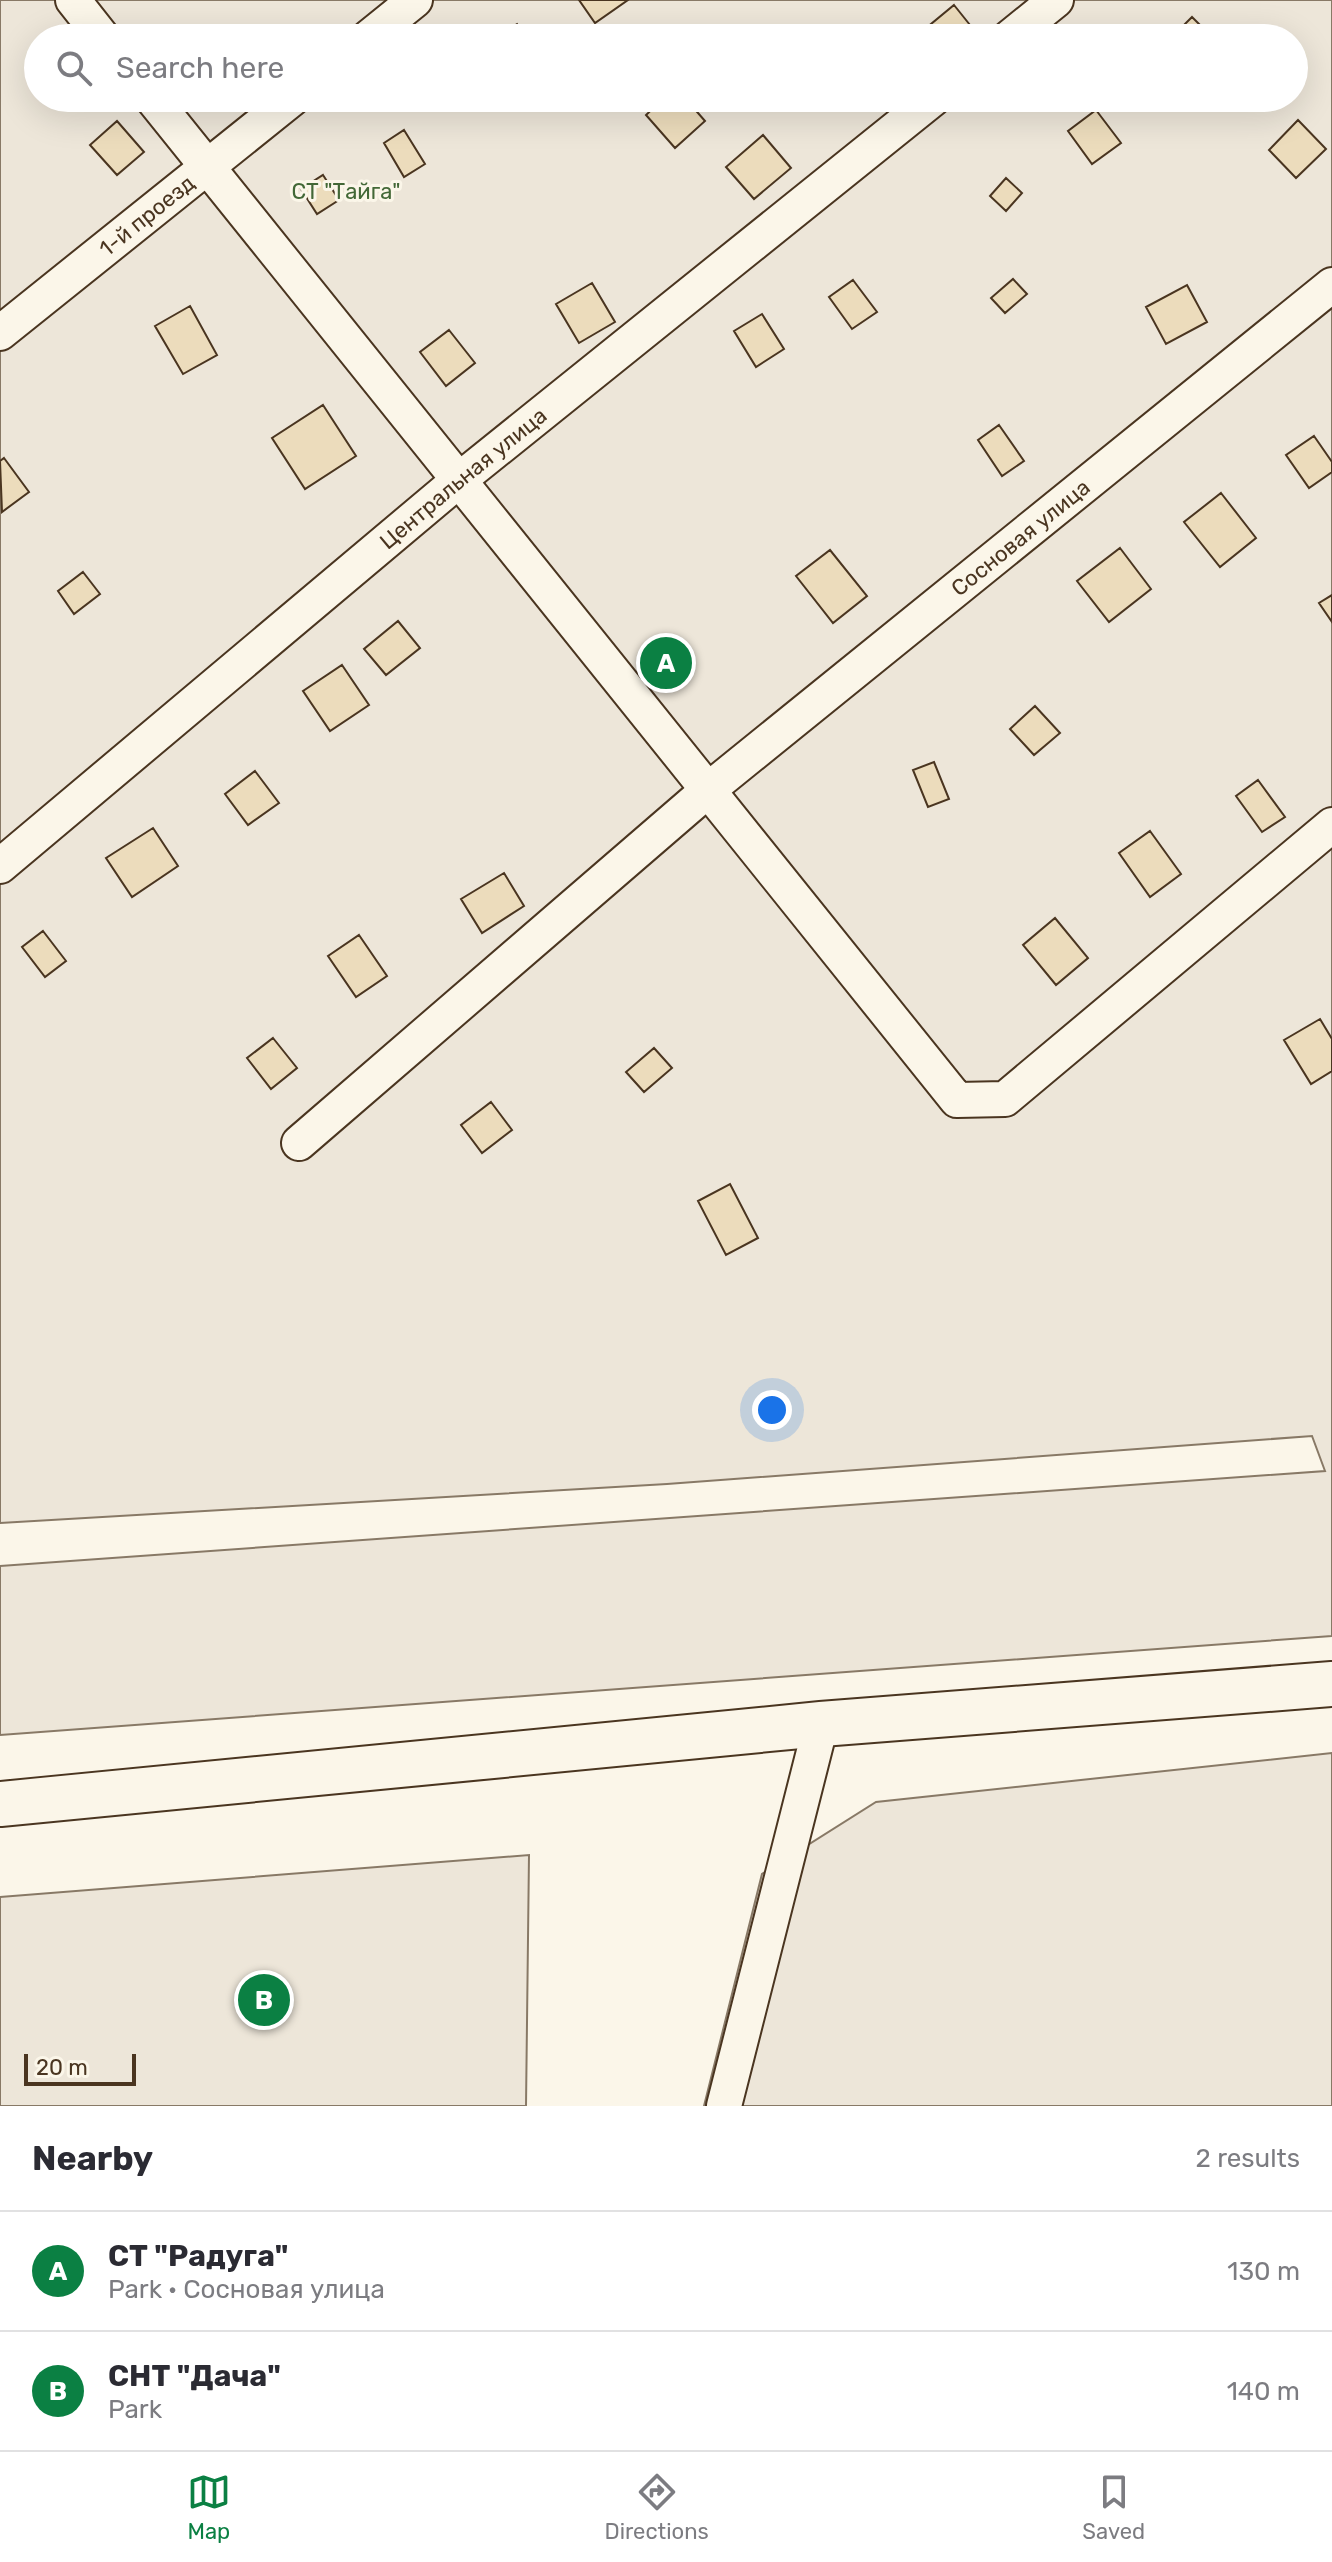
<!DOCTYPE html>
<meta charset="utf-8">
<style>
body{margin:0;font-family:Rubik,sans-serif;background:#f7f7f7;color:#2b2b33}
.scale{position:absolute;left:24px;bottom:20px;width:112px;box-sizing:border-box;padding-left:8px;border:4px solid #4a3520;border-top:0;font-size:22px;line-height:28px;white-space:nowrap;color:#4a3520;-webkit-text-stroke:6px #fbf6e9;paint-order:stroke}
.you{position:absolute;left:772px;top:1410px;width:28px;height:28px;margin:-20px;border:6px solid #fff;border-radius:50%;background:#1a73e8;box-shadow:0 0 0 12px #1a73e833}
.badge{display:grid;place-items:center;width:52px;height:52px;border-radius:50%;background:#0b8043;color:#fff;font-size:26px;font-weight:700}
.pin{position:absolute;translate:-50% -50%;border:4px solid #fff;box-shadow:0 2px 8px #0006}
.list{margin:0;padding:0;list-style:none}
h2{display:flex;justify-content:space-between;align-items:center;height:104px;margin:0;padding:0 32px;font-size:34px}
h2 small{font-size:26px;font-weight:400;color:#7c7c81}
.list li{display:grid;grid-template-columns:52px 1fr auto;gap:24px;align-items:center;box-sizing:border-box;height:120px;padding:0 32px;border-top:2px solid #e1e1e2}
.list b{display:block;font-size:30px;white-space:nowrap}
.list p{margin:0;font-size:26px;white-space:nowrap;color:#7c7c81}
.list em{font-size:26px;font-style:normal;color:#7c7c81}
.icon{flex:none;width:44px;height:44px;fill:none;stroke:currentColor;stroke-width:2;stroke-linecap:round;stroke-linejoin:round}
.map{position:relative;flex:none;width:1332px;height:2106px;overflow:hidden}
.search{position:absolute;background:#fff;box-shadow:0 8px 32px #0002;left:24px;right:24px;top:24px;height:88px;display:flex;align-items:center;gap:20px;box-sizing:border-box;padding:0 28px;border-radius:44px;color:#7c7c81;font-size:30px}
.sheet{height:344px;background:#fff}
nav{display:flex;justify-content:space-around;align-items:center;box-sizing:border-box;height:112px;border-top:2px solid #e1e1e2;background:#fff;font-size:22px;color:#7c7c81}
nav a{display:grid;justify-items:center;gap:4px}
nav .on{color:#0b8043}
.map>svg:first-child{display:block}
.green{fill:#ede6d9;stroke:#887966;stroke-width:2;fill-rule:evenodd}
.building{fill:#ecdcbc;stroke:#4a3520;stroke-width:2}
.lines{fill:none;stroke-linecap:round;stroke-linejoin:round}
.street-casing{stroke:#4a3520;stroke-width:38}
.secondary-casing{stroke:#4a3520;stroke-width:48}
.street{stroke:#fbf6e9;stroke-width:34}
.secondary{stroke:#fbf6e9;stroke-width:44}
.labels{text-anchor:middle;stroke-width:6;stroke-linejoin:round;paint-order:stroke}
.park-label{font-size:22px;fill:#436837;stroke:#fbf6e9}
.street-label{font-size:22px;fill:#4a3520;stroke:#fbf6e9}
</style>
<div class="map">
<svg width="1332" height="2106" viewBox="0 0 1332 2106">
<rect width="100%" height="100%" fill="#fbf6e9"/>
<path class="green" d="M 0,0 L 1332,0 L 1332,1636 L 0,1735 L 0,1566 L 1325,1471 L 1312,1436 L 667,1484 L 0,1523 ZM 38,38 L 1294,38 L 1294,98 L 38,98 Z
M 1332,1753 L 1332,2106 L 704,2106 L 762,1874 L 876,1802 Z
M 529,1855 L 526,2106 L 0,2106 L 0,1897 Z"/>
<path class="building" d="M 579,0 L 628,0 L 595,23 Z
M 954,5 L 978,35 L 974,38 L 932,38 L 925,29 Z
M 1192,17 L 1213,38 L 1171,38 Z
M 517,24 L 526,38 L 494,38 Z
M 664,98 L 685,98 L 705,121 L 675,148 L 646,115 Z
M 1096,110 L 1121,143 L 1092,164 L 1068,131 Z
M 1298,120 L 1326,149 L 1296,178 L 1269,150 Z
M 117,121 L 144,152 L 117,175 L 90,145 Z
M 404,130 L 425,164 L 404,177 L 384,143 Z
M 763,135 L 791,168 L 754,199 L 726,167 Z
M 323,175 L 339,200 L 317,214 L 301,189 Z
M 1006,178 L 1022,193 L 1006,211 L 990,196 Z
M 1013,279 L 1027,294 L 1005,313 L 991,298 Z
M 853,280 L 877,312 L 852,329 L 829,297 Z
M 592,283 L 615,322 L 579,343 L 556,304 Z
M 1187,285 L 1207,322 L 1166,344 L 1146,307 Z
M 190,306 L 217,355 L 183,374 L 155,326 Z
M 762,314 L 784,349 L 756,367 L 734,331 Z
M 449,330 L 475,363 L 446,386 L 420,352 Z
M 323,405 L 356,456 L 305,489 L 272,438 Z
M 999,425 L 1024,461 L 1002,476 L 978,440 Z
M 1314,436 L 1332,462 L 1332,472 L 1309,488 L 1286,455 Z
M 4,458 L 29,492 L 2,512 L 0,461 Z
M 1221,493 L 1256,538 L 1220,567 L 1184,522 Z
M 1120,548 L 1151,589 L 1109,622 L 1077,581 Z
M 830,550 L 867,596 L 833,623 L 796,576 Z
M 83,572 L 100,594 L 74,614 L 58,591 Z
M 1332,595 L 1332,622 L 1319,603 Z
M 398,621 L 420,648 L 386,675 L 364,649 Z
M 342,665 L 369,705 L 330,731 L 303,691 Z
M 1035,706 L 1060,733 L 1034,755 L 1010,729 Z
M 934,762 L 949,799 L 928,807 L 913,770 Z
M 255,771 L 279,803 L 248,825 L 225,794 Z
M 1258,780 L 1285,817 L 1262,832 L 1236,796 Z
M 153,828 L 178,866 L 132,897 L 106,858 Z
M 1150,831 L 1181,874 L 1150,897 L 1119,853 Z
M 504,873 L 524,906 L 482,933 L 461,899 Z
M 1055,918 L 1088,958 L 1056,985 L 1023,945 Z
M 43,931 L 66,961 L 45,977 L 22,947 Z
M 359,935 L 387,976 L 356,997 L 328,956 Z
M 1320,1019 L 1332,1039 L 1332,1071 L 1311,1084 L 1284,1040 Z
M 273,1038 L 297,1068 L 271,1089 L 247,1058 Z
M 654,1048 L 672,1068 L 644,1092 L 626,1072 Z
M 491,1102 L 512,1130 L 482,1153 L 461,1125 Z
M 730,1184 L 758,1238 L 726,1255 L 698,1201 Z"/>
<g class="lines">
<g class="street-casing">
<g id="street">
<path d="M 73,0 L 103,38"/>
<path d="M 368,38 L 415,0"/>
<path d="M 1009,38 L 1056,0"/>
<path d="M 152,98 L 957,1100 L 1005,1099 L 1332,825"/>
<path id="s1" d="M 0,333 L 293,98"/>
<path id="s2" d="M 0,866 L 459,480 L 934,98"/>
<path id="s3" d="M 299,1143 L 708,790 L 1332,285"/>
<path d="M 724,2106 L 821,1724"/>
</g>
</g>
<g class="secondary-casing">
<path id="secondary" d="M 0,1804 L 821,1724 L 1332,1684"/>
</g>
<use href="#street" class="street"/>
<use href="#secondary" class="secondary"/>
</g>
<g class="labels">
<g class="park-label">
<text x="346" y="199">СТ "Тайга"</text>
</g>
<g class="street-label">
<text dy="8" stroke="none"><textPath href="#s1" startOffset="188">1-й проезд</textPath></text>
<text dy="8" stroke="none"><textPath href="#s2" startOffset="604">Центральная улица</textPath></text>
<text dy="8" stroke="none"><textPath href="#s3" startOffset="942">Сосновая улица</textPath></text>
</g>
</g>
</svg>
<div class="scale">20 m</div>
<div class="you"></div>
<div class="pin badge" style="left:666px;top:663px">A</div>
<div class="pin badge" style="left:264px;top:2000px">B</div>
<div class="search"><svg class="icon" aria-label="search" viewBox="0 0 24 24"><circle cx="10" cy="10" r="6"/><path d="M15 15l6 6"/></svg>Search here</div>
</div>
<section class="sheet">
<h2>Nearby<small>2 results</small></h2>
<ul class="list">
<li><span class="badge">A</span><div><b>СТ &quot;Радуга&quot;</b><p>Park · Сосновая улица</p></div><em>130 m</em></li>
<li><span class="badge">B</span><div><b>СНТ &quot;Дача&quot;</b><p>Park</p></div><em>140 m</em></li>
</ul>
</section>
<nav>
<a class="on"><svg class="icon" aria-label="map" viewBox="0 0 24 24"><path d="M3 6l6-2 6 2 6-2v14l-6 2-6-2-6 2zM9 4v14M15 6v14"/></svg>Map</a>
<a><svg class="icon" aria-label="directions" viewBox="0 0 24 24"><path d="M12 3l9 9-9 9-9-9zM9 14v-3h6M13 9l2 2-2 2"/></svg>Directions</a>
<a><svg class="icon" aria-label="saved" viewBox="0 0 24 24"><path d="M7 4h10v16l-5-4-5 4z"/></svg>Saved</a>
</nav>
